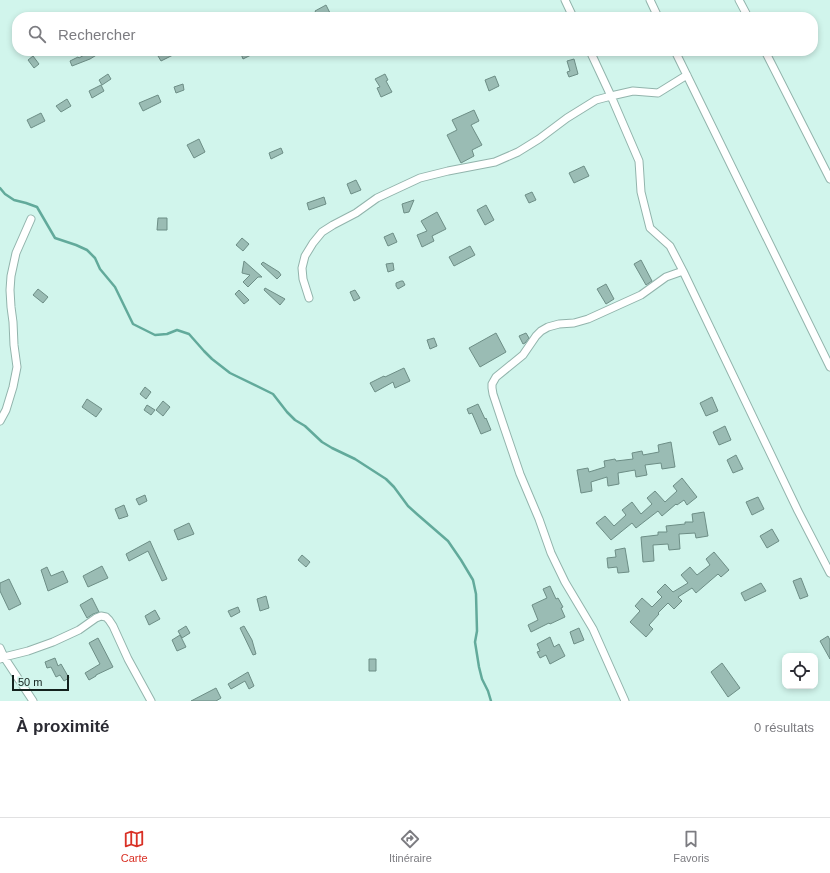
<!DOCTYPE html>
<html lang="fr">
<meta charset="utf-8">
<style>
body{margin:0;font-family:Helvetica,sans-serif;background:#f7f7f7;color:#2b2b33}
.controls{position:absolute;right:12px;bottom:12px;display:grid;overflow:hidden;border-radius:8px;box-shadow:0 2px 6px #0003}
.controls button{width:36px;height:36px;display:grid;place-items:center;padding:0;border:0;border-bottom:1px solid #e1e1e2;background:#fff;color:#2b2b33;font:20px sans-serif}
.scale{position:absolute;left:12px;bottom:10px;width:57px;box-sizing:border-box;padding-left:4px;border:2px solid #13211d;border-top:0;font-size:11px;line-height:14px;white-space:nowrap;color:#13211d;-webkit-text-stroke:3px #d1f5ec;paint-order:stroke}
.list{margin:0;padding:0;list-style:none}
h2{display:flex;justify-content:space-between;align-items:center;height:52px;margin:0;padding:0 16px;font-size:17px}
h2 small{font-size:13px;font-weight:400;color:#7c7c81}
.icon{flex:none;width:22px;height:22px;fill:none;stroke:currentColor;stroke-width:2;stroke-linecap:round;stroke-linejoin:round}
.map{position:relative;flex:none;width:830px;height:701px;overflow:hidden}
.search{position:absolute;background:#fff;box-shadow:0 2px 6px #0003;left:12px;right:12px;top:12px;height:44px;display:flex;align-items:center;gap:10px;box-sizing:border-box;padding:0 14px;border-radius:16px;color:#7c7c81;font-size:15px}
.sheet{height:116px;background:#fff}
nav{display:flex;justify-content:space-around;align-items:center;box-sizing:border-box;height:56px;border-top:1px solid #e1e1e2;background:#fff;font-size:11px;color:#7c7c81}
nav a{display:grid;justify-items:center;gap:2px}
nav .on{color:#d93025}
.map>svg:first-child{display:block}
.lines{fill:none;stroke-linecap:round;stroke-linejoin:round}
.stream{stroke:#62aa9b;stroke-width:2.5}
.building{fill:#9abcb4;stroke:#6d8e86}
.minor-casing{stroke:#92b4ac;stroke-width:9}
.minor{stroke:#fff;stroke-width:7}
</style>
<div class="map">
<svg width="830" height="701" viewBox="0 0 830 701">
<rect width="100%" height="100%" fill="#d1f5ec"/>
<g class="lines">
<path class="stream" d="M 0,188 L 5,194 L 14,200 L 26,203 L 37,207 L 55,238 L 76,245 L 87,250 L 95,258 L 100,269 L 115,287 L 133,324 L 155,335 L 167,334 L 177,330 L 189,334 L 204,351 L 212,359 L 230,373 L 273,394 L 287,412 L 295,420 L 305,426 L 322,442 L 332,448 L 355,459 L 386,479 L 394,487 L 408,506 L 418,515 L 448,541 L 461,560 L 473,580 L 476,594 L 477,631 L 475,642 L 479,667 L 482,679 L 488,691 L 491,701"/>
</g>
<path class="building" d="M 326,5 L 330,13 L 323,17 L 318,17 L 315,11 Z
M 91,51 L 103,51 L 90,59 L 72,66 L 70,61 L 78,57 L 79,58 Z
M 168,51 L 181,51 L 161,61 L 158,56 Z
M 247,51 L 259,51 L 243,59 L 241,54 Z
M 33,56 L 39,64 L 34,68 L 28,60 Z
M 574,59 L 578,74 L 569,77 L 567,72 L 570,71 L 567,61 Z
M 108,74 L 111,79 L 102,85 L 99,80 Z
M 385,74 L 388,80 L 386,81 L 392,92 L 381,97 L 377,88 L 380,87 L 375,79 Z
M 495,76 L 499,86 L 489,91 L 485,80 Z
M 183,84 L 184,90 L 176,93 L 174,87 Z
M 101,85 L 104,91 L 92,98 L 89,91 Z
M 158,95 L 161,102 L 143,111 L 139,103 Z
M 67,99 L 71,106 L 61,112 L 56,106 Z
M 474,110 L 479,121 L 471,125 L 482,145 L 472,150 L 474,156 L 461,163 L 447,135 L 457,130 L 452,120 Z
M 41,113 L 45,121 L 31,128 L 27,120 Z
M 199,139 L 205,152 L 194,158 L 187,145 Z
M 281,148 L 283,153 L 271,159 L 269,153 Z
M 584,166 L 589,176 L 574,183 L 569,173 Z
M 356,180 L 361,190 L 351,194 L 347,184 Z
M 532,192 L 536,200 L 529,203 L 525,195 Z
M 324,197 L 326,204 L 309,210 L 307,203 Z
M 414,200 L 409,212 L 404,213 L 402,204 Z
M 486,205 L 494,220 L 485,225 L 477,210 Z
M 437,212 L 446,229 L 432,236 L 434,241 L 422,247 L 417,235 L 427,231 L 421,221 Z
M 158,218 L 167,218 L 167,230 L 157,230 Z
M 393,233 L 397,242 L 388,246 L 384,237 Z
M 242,238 L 249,244 L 243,251 L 236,245 Z
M 470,246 L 475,255 L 454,266 L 449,257 Z
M 641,260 L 652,281 L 646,285 L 634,264 Z
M 244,261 L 262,277 L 258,277 L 248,287 L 243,282 L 250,275 L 242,273 Z
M 263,262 L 279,272 L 281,275 L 277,279 L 261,264 Z
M 393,263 L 394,270 L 388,272 L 386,264 Z
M 401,281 L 403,281 L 405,285 L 398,289 L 396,286 L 396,283 Z
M 606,284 L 614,299 L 606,304 L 597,289 Z
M 265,288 L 285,299 L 280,305 L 264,290 Z
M 38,289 L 48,297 L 43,303 L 33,295 Z
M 239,290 L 249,300 L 244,304 L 235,294 Z
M 355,290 L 360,298 L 354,301 L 350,292 Z
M 496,333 L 506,352 L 480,367 L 469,348 Z
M 526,333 L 529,338 L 525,343 L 523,344 L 519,336 Z
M 434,338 L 437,346 L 430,349 L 427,340 Z
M 404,368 L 410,381 L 395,388 L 393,382 L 375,392 L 370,383 L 384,376 L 385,377 Z
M 145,387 L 151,392 L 146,399 L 140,394 Z
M 712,397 L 718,411 L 706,416 L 700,403 Z
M 87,399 L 102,409 L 96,417 L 82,407 Z
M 163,401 L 170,407 L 163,416 L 156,410 Z
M 478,404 L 485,419 L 486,418 L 491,430 L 481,434 L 472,413 L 469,414 L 467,409 Z
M 147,405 L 155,410 L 151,415 L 144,410 Z
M 725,426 L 731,440 L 719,445 L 713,432 Z
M 671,442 L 675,467 L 662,469 L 661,463 L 645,465 L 647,475 L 636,477 L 635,470 L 618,473 L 619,484 L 608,486 L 607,477 L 591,482 L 592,491 L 581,493 L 577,470 L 588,468 L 589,472 L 605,467 L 604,461 L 615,459 L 616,461 L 633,459 L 632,453 L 642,451 L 643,455 L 659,452 L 658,445 Z
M 736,455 L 743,469 L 733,473 L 727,460 Z
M 682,478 L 697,497 L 687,505 L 684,500 L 677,505 L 676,504 L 662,516 L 658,511 L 636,528 L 632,523 L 611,540 L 596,523 L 605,516 L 614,526 L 626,515 L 622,510 L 632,502 L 641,514 L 652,504 L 647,498 L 655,491 L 665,502 L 677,491 L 673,486 Z
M 145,495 L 147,501 L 139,505 L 136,499 Z
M 758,497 L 764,509 L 752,515 L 746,502 Z
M 124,505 L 128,516 L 119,519 L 115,509 Z
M 704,512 L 708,536 L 696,538 L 695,533 L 679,534 L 680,549 L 669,550 L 668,544 L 653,545 L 654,561 L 643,562 L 641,537 L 658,535 L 658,532 L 667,532 L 666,526 L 685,524 L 685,522 L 693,522 L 692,514 Z
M 189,523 L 194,534 L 178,540 L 174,530 Z
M 772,529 L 779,541 L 767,548 L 760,536 Z
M 150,541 L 167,579 L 162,581 L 148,551 L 129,561 L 126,554 Z
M 625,548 L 629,572 L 618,573 L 617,567 L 608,568 L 607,558 L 616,557 L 615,550 Z
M 714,552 L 729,570 L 721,577 L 718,574 L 696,593 L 692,588 L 678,597 L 682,601 L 674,609 L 668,603 L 658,613 L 659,614 L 649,625 L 653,629 L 646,637 L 630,622 L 640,611 L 635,606 L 642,598 L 652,607 L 662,597 L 657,592 L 665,584 L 673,592 L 688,583 L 681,575 L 690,567 L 697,575 L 710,565 L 706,559 Z
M 302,555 L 310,562 L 306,567 L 298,560 Z
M 102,566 L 108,578 L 88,587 L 83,576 Z
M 47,567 L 51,576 L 63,571 L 68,582 L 48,591 L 41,570 Z
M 801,578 L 808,596 L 800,599 L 793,581 Z
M 9,579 L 21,604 L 9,610 L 0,591 L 0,583 Z
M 761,583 L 766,591 L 745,601 L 741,593 Z
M 550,586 L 556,599 L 558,598 L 563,607 L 561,608 L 565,617 L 550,624 L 549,623 L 531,632 L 528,625 L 538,620 L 532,605 L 547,598 L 543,589 Z
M 266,596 L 269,608 L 260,611 L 257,599 Z
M 92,598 L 99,612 L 93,614 L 87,618 L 80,605 Z
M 238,607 L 240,612 L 231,617 L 228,611 Z
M 155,610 L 160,619 L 149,625 L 145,616 Z
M 186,626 L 190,633 L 182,638 L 178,631 Z
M 244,626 L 252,640 L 256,654 L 253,655 L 240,628 Z
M 579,628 L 584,640 L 574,644 L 570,632 Z
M 180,635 L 186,647 L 177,651 L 172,640 Z
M 828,636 L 830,640 L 830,659 L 820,641 Z
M 550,637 L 554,647 L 559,644 L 565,656 L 550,664 L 546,655 L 540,658 L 537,652 L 540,651 L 537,644 Z
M 98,638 L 113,667 L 96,675 L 96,676 L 89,680 L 85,673 L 100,664 L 89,643 Z
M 55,658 L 58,666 L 61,664 L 69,678 L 64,681 L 60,675 L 56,677 L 51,667 L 47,668 L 45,662 Z
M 369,659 L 376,659 L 376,671 L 369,671 Z
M 722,663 L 740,688 L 728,697 L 711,672 Z
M 248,672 L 254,686 L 249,689 L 245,681 L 231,689 L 228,684 Z
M 216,688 L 221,698 L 216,701 L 191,701 Z"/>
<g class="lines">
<g class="minor-casing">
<path id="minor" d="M 565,0 L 573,17
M 650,0 L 658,17
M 739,0 L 748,17
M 590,51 L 611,96 L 639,161 L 641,192 L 650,228 L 670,246 L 683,271 L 798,511 L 830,573
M 675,51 L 830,367
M 765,51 L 830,179
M 309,298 L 303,279 L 302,268 L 305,256 L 313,243 L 322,232 L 333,225 L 356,213 L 377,198 L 420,178 L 448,171 L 495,162 L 518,152 L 539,139 L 567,118 L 596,100 L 611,96 L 633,91 L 658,93 L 687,75
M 0,421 L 6,410 L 13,387 L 17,367 L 14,345 L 13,322 L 11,307 L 10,290 L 11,276 L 16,253 L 31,219
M 0,648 L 4,657 L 33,701
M 0,659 L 4,657 L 28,651 L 53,642 L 79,630 L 96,618 L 101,616 L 106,617 L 109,620 L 113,626 L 128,659 L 151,701
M 625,701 L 593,629 L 565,582 L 551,553 L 539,519 L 520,474 L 503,424 L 493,394 L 492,388 L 492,384 L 496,377 L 523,355 L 536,336 L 541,331 L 548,327 L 559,324 L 574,323 L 588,319 L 641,295 L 666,277 L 683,271"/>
</g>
<use href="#minor" class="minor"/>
</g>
</svg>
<div class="controls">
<button><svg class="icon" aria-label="locate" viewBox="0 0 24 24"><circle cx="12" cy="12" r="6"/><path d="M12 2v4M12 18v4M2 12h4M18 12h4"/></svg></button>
</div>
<div class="scale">50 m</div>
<div class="search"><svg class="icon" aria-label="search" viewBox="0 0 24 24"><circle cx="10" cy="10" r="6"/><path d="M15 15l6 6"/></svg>Rechercher</div>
</div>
<section class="sheet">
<h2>À proximité<small>0 résultats</small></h2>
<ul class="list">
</ul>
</section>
<nav>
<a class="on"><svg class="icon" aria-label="map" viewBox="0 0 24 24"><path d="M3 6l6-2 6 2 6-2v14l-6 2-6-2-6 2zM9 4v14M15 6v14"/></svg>Carte</a>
<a><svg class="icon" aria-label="directions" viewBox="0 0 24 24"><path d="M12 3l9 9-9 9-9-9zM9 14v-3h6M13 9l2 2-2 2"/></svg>Itinéraire</a>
<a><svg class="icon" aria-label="saved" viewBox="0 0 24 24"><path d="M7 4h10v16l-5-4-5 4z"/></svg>Favoris</a>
</nav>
